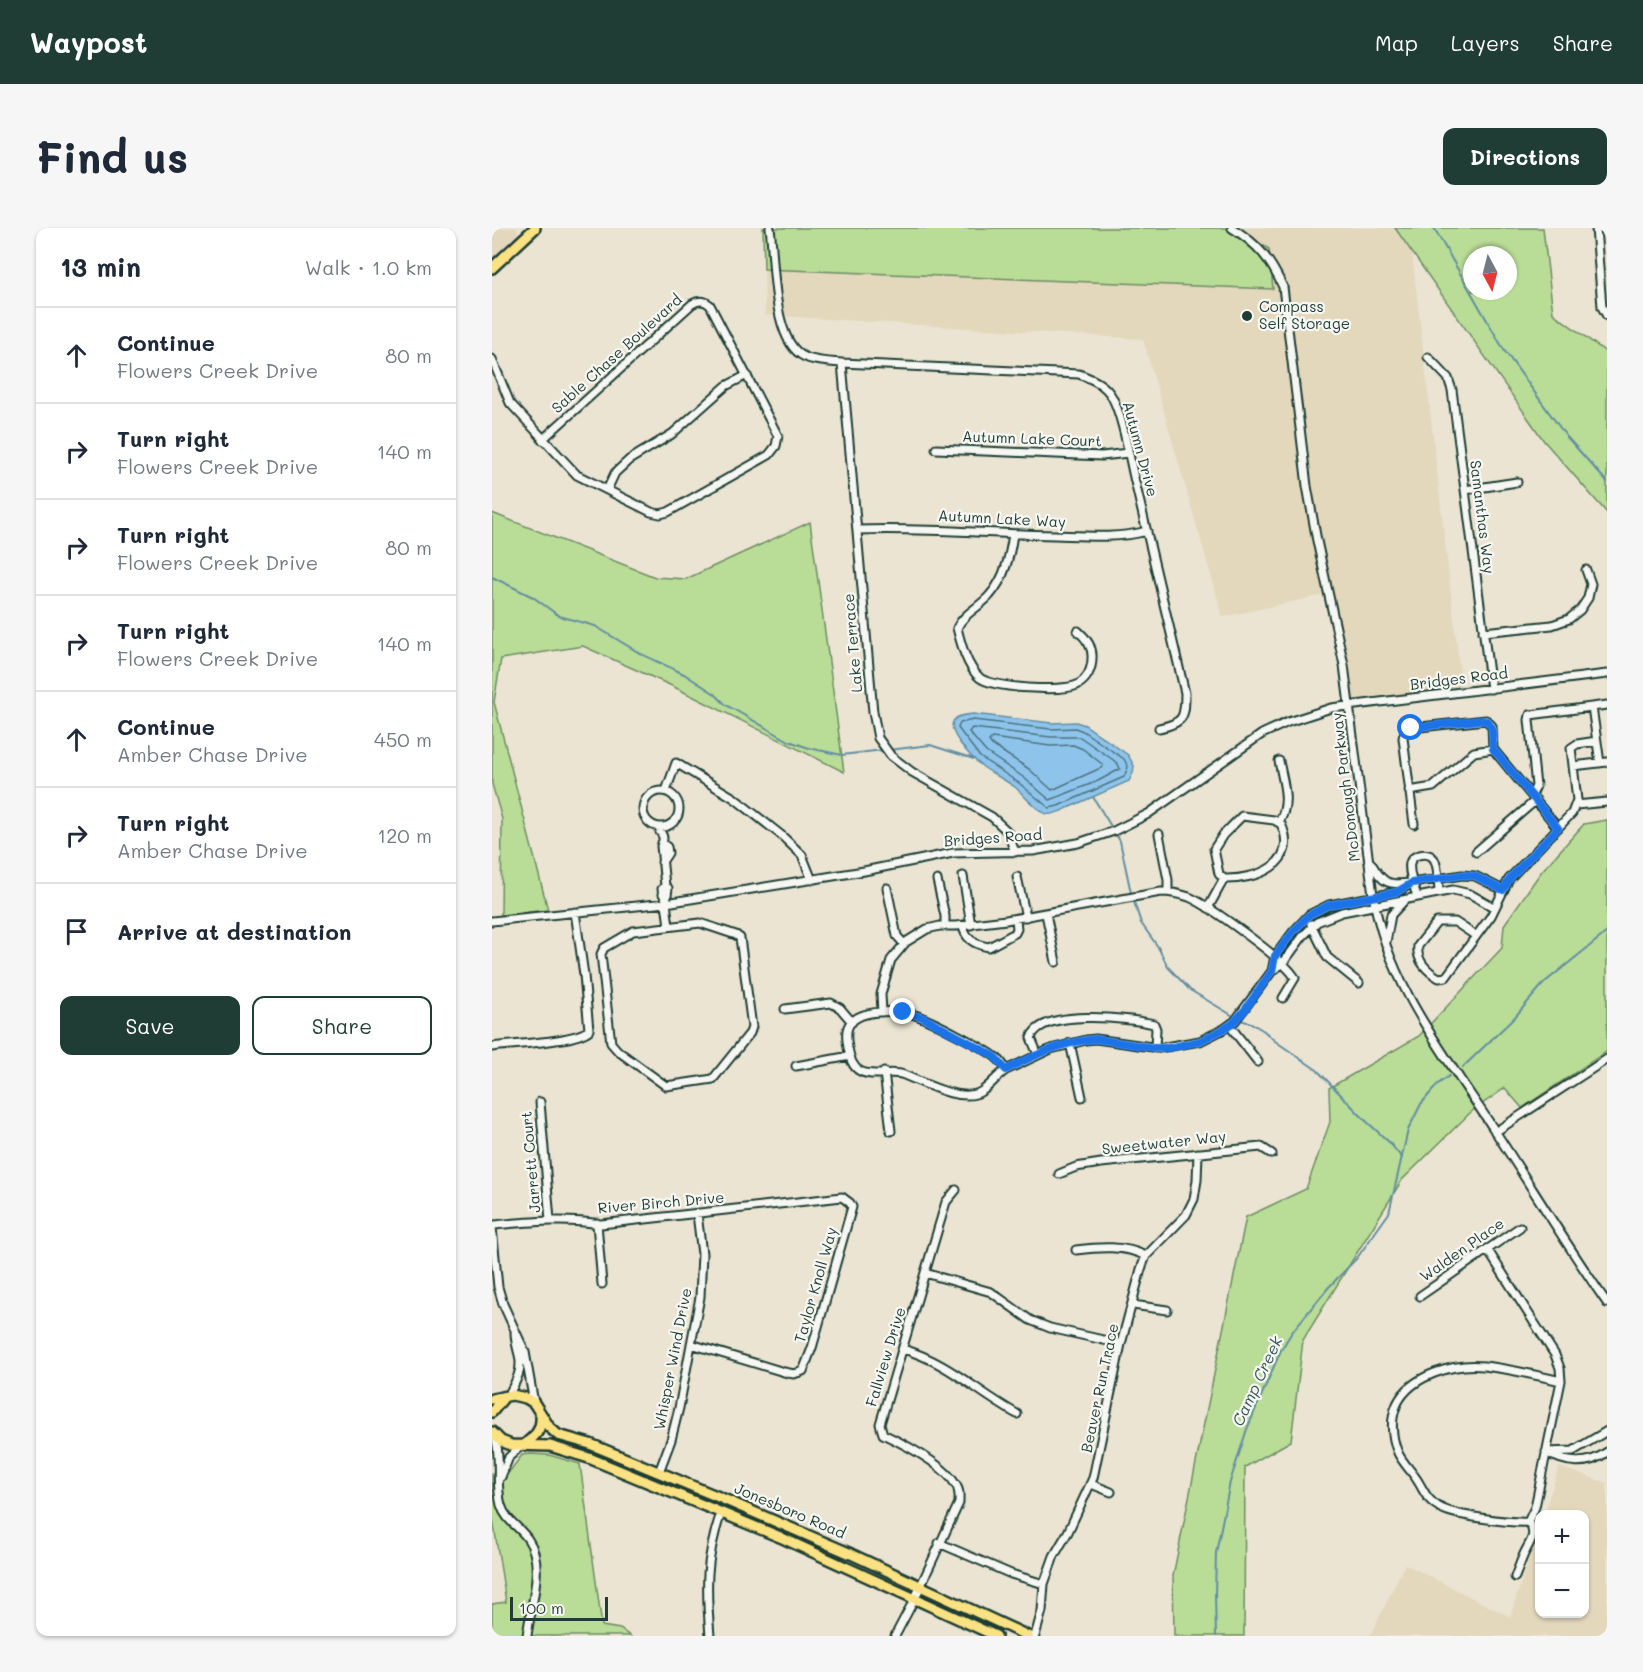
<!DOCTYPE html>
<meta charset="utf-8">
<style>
body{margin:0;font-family:Mali,sans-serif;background:#f6f6f7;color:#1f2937}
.controls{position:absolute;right:18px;bottom:18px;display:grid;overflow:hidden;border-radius:12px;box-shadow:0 2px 4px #0004}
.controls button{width:54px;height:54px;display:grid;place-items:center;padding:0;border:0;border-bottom:2px solid #e0e1e3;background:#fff;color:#1f2937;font:30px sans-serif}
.compass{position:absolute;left:971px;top:18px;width:54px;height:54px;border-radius:50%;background:#fff;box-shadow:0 2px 4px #0004;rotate:173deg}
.scale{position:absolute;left:18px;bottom:15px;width:98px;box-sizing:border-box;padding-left:6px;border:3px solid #1f3d34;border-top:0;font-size:16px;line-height:21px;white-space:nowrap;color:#1f3d34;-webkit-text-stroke:4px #f6f6f2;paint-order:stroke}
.stop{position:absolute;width:18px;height:18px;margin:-14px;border:4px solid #1a73e8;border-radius:50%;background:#fff}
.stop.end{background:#1a73e8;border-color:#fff;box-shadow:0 2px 6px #0008}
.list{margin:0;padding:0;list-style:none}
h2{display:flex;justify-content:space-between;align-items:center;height:78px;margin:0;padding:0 24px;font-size:26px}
h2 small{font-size:20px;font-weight:400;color:#747a83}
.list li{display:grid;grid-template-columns:39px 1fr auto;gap:18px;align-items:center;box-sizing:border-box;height:96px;padding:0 24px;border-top:2px solid #e0e1e3}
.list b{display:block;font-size:22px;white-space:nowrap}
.list p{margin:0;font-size:20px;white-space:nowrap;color:#747a83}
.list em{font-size:20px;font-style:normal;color:#747a83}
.actions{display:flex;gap:12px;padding:18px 24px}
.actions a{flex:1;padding:14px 0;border:2px solid #1f3d34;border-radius:12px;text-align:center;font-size:21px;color:#1f3d34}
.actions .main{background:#1f3d34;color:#fff}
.icon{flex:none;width:33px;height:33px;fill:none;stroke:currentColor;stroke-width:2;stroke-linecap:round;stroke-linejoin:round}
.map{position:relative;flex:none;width:1115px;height:1408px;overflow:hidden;border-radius:12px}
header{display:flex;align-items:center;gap:36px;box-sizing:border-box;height:84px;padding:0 30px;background:#1f3d34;color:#fff}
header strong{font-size:28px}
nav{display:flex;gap:33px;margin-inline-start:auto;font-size:21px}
.intro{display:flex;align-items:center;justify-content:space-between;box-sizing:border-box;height:144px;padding:0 36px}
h1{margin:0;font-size:42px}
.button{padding:15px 27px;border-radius:12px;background:#1f3d34;color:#fff;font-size:21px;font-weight:700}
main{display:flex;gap:36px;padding:0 36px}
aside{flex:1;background:#fff;border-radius:12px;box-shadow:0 2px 4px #0004}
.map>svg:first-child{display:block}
.built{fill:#e3d7bc}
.green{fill:#b9dc96;stroke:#6c8c65;stroke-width:1.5;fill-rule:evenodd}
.water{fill:#8ec4ec;stroke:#628ea2;stroke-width:1.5}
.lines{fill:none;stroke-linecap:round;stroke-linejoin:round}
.shore{stroke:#4b737e;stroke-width:1.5}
.stream{stroke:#628ea2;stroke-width:2}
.minor-casing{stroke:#1f3d34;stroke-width:11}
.major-casing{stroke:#1f3d34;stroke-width:14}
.minor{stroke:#f6f6f2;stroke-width:7}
.major{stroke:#fae181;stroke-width:9}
.route{stroke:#1a73e8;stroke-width:8}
.poi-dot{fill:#1f3d34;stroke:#f6f6f2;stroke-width:2}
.labels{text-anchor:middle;stroke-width:4.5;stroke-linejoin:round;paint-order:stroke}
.poi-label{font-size:15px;fill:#1f3d34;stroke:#f6f6f2;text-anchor:start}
.street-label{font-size:15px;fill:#1f3d34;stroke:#f6f6f2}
.water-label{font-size:16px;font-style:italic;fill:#355859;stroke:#f6f6f2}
</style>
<header>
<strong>Waypost</strong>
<nav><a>Map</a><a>Layers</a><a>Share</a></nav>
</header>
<div class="intro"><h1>Find us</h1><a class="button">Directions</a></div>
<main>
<aside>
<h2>13 min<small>Walk · 1.0 km</small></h2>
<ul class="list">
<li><svg class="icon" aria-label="ahead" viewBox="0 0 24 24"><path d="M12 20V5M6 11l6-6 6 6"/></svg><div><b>Continue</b><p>Flowers Creek Drive</p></div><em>80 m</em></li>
<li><svg class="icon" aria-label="right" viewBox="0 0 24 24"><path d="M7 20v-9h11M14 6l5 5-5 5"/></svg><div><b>Turn right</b><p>Flowers Creek Drive</p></div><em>140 m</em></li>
<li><svg class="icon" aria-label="right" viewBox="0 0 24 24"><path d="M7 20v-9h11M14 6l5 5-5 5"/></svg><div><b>Turn right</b><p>Flowers Creek Drive</p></div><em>80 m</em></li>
<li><svg class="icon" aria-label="right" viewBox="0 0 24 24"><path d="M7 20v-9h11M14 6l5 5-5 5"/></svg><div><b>Turn right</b><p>Flowers Creek Drive</p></div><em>140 m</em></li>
<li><svg class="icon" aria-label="ahead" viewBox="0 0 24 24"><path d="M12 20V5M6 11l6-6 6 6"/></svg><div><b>Continue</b><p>Amber Chase Drive</p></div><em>450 m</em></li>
<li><svg class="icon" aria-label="right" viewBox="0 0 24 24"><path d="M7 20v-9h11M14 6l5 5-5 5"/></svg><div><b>Turn right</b><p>Amber Chase Drive</p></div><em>120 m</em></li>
<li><svg class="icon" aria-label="arrive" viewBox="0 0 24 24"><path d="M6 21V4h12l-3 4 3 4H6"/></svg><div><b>Arrive at destination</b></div></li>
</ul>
<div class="actions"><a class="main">Save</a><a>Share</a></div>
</aside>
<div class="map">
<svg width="1115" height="1408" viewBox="0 0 1115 1408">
<rect width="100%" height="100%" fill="#ebe4d2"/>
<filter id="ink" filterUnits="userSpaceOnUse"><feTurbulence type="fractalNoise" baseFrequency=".0167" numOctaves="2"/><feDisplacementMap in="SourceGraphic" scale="12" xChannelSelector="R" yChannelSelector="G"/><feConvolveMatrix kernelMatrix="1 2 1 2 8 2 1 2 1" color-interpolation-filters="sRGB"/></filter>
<g filter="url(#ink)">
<path class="built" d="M 0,0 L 25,0 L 27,17 L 0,42 Z
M 743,0 L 903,0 L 920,25 L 970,463 L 859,476 L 836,366 L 731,389 L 651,111 L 273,87 L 272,41 L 780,61 Z
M 1067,1239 L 1115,1255 L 1115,1408 L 878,1408 L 913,1336 L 1018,1389 L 1047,1299 L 1048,1386 L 1092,1386 L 1092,1286 L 1052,1286 Z"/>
<path class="green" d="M 271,0 L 743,0 L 777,21 L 781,61 L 272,41 Z
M 903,0 L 1051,0 L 1061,85 L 1115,125 L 1115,285 L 1052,213 ZM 980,27 L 1016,27 L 1016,63 L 980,63 Z
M 0,285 L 163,349 L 194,351 L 318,294 L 352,544 L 180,458 L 91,418 L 9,431 L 2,474 L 56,682 L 9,687 L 10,591 L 0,556 Z
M 1115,592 L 1115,823 L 1030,880 L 1013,860 L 979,884 L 910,952 L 811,1112 L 799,1213 L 753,1239 L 752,1408 L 682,1408 L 681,1348 L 754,989 L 814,961 L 838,894 L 837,860 L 927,808 L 1010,720 L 1012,697 L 1049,644 L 1092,596 Z
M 38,1226 L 57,1227 L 88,1236 L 110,1398 L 128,1401 L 138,1408 L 0,1408 L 0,1376 L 14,1374 L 0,1285 L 0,1245 L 15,1247 L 30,1227 Z"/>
<path class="water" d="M 481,486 L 560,495 L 584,494 L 593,497 L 636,527 L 642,538 L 641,545 L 637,553 L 569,583 C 564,585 560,587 555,586 C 543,582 532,567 523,559 C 513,552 501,546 491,539 C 482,532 451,502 463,491 C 467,487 475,487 481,486 Z"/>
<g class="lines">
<path class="shore" d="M 481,492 L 559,501 L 583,500 L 591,503 L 632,531 L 636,539 L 632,549 L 566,578 L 557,580 L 527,555 L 488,529 L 466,500 L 468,495 Z
M 480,500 L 559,509 L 588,509 L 620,531 L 626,536 L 628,541 L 606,553 L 558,572 L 531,549 L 494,524 L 477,504 Z
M 500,510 L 558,518 L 581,517 L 591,521 L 610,536 L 611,539 L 560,562 L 537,541 L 500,517 L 497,513 Z"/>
<path class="stream" d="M 942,0 L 1012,122 L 1074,208 L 1115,254
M 0,349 L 41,369 L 67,388 L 103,398 L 149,426 L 192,446 L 223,466 L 234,477 L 297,513 L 317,520 L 350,527 L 391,522
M 397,522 L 438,517 L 482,531
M 601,569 L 628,613 L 639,665 L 649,695 L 666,719 L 676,739 L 698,762 L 743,789
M 748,792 L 759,795 L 772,803 L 783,813 L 825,842 L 874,893 L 898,915 L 910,930
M 971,839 L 1022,790 L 1053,754 L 1115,704
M 724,1408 L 723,1367 L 724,1325 L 738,1254 L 755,1201 L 789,1122 L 800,1104 L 836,1060 L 865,1030 L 897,985 L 916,902 L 929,876 L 946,856 L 957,848"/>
<g class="minor-casing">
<path id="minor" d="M 278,0 C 283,32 279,114 313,129 C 324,134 339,134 350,135 L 587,146 C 600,151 613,156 620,169 C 631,189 638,234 644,258 C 660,327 676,396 693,465 C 693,489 692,495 667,500
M 740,0 C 766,16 778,31 791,59 L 815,258 L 825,313 L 852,437 L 881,667 C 895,755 954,828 1001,900 C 1039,958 1075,1018 1115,1075
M 1104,0 L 1110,79 L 1115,88
M 936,129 L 956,150 L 960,162 L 999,461
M 0,131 L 18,175 L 85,247 L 159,284 L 168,286 L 176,284 L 277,227 L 284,218 L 286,208 L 218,77 C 212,72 207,72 200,76 L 50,212
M 350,135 L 381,484 L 386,510 L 399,528 L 420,544 L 500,589 L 515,603 L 523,624
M 444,221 L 610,228 L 636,225
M 115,262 L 123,245 L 137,232 L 180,206 L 234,158 L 255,147
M 973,262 L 1025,254
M 365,302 C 431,299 497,306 563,307 C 593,308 625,311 655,303
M 521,306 C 518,327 513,350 498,367 C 488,379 472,385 465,400 C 469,416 475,439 488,450 C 501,460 570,464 585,457 C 595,452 600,441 600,430 C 601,419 594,410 586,403
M 991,404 L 1060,397 L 1077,391 L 1088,382 L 1096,370 L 1099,356 L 1094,342
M 1100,479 L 1108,535
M 1081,538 L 1115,534
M151 581a18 18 0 1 1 36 0a18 18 0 1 1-36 0Z
M 174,563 L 184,535 L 242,570 L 289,607 L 310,627 L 320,652
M 917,563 L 941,559 L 982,524 L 1001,521 L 1066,600
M 1040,567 L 1044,558 L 1037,492 L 1038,487 L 1115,477
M 1084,577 L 1115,574
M 750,588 L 782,592 L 789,596 C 808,636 764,652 732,651 L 727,646 L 722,621 L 731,607 Z
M 787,594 C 799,575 791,554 787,533
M 922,596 L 911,510 L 913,503 L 919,500 L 994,492 L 1000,498 L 1001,521
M 168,604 C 172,608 172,612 169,618 L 173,658 L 170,661 L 171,666 L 174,671
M 667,606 L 676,652 L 676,664
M 170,615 L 175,619 L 176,625 L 170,634
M 984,624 L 1044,572
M 879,635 C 890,654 895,658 918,655
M 471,648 L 479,697
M 525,649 L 534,689
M 445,652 L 453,688 L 453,698
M 173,658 L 176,660 L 174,675 L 177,698
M 395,660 L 405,708 L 412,716
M 925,668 C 922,659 916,645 918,635 C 920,626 936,623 942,631 C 947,639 946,655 947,664
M 716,680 L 732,651
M 554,686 L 564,734
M 0,693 L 174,675 L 372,643 L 461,625 L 541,623 L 586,615 L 622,603 L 656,586 L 770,506 L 796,494 L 839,480 L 1115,446
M 208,695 L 244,707 L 248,710 L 260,799 L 258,805 L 221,851 L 174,858 L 126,823 L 119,815 L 109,726 L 112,720 L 141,703 Z
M 819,696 L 835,729 L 867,755
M 471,698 C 473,711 484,717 497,719 L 523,705 L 525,701 L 524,691
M 984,708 L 963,694 L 945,694 L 926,718 C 924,732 935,743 947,750 L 954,749 L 999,688 L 1017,651 L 1080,585 L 1085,572 L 1079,520 L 1085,516 L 1105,513
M 894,714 L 899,687 L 911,674
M 780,743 L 783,728 L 801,704 L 817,687 L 837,677 L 905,664 L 920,655 L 970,647 L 983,648 L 1011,662
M 293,781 L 339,775 L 348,780 L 360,794
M 390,784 L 389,766 L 399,732 L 414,714 L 435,701 L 448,698 L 464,698 L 514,692 L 669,664 C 678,664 688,666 697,669 C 716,677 795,733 803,750 L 791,770
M 738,798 L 766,834
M 578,815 L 590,869
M 0,819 C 21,816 83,814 97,802 L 92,747 L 83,684
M 546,827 L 539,810 C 548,780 638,790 662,796 L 664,801 L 663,820
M 304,838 L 358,828
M 514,842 C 505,848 499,857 490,863 C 471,876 432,855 412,847 C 399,842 380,850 368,843 C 359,838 358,828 356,820 C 355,813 353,804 357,797 C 368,780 409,782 426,788 C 440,793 497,822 506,831 C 510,834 512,838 514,842 L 559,821 L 594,812 L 604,811 L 667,820 L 708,813 L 732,801 L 743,793 L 780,743 L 791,735 L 811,708 L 825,694 L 850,684 L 961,662 L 978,666 L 1003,680
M 392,844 L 399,903
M 48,874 L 58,992
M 1003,904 L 1115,831
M 567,946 L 584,939 L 609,935 L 769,919 L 780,926
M 105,995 L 110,1056
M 0,997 C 38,994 71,990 109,996 L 350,969 L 358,975 L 360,979 L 320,1120 L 311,1143 L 302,1146 L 292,1144 L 199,1116
M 0,999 L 6,1059 L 11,1076 L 33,1124 L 42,1175
M 995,1021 L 1063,1127 L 1068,1140 L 1069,1153 L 1043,1279 L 1036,1294
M 584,1022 C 608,1019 632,1017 654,1028
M 433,1045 L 499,1064 L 538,1092 L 558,1100 L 629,1116
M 928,1068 L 1028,999
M 641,1077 L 675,1082
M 411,1121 C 456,1134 485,1164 525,1186
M 16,1168 C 23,1155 31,1143 27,1127 C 25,1119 23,1113 23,1104
M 3,1208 C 10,1231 3,1255 9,1277 C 14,1294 29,1299 37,1313 C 53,1337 38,1381 35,1408
M 1054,1224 L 1081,1223 L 1115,1203
M 1054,1224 C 1074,1236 1096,1238 1115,1224
M 167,1244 L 179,1212 L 187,1180 L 208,1069 L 210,1026 L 205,986
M 9,1249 L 17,1229 L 29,1218
M 599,1256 L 619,1264
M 1036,1294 C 1019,1295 961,1288 947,1279 C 936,1273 933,1265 927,1255 C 921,1244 912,1237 906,1225 C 900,1210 898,1192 905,1176 C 919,1147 962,1135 992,1138 C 1018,1141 1044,1147 1069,1153
M 447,1315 L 519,1346 L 552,1356
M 1023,1349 C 1026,1341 1029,1333 1032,1326 C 1038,1313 1046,1307 1036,1294
M 218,1408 C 214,1359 213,1332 229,1285
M 403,1408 L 423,1370 L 467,1275 C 467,1268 468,1263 464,1257 C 452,1236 412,1216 391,1206 L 388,1196 L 454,974 L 464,962
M 543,1408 L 550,1383 L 552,1356 L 562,1328 L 576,1304 L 601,1250 L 629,1116 L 649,1041 L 654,1028 L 694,987 L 702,971 L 705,952 L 706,925"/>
</g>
<g class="major-casing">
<path id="major" d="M 0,40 L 43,0
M 0,1171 L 20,1167 L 34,1170 L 42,1175 L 57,1199 L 66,1207 L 98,1216 L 229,1270 L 359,1326 L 536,1408
M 0,1184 L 12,1169
M 0,1204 L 9,1213 L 19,1217 L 58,1218 L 97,1230 L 288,1309 L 504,1408
M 32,1217 C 42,1209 50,1203 49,1188"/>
</g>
<use href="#minor" class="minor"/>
<use href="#major" class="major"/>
</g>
</g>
<g class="lines" filter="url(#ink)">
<path class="route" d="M 411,784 L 430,789 L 502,828 L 514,842 C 543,827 572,813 604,811 L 663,820 L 677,820 L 708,813 L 732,801 L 740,796 L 753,782 L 780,743 L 783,728 L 801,704 L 817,687 L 837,677 L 905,664 L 920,655 L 970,647 L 983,648 L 1011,662 L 1019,649 L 1066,600 L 1001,521 L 1000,500 L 995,493 L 988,492 L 919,500"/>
</g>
<circle class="poi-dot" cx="755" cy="88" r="6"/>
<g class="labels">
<g class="poi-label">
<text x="767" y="84">Compass<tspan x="767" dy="17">Self Storage</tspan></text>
</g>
<g class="street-label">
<text transform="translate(125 126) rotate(-42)" y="5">Sable Chase Boulevard</text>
<text transform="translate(540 211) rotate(2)" y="5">Autumn Lake Court</text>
<text transform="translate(648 221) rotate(75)" y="5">Autumn Drive</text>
<text transform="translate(990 289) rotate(83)" y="5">Samanthas Way</text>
<text transform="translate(510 291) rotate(3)" y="5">Autumn Lake Way</text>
<text transform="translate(361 415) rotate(-95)" y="5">Lake Terrace</text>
<text transform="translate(967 451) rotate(-7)" y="5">Bridges Road</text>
<text transform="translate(854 559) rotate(-97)" y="5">McDonough Parkway</text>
<text transform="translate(501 610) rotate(-4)" y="5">Bridges Road</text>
<text transform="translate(672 915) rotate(-6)" y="5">Sweetwater Way</text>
<text transform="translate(39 934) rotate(-95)" y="5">Jarrett Court</text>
<text transform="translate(169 975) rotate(-5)" y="5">River Birch Drive</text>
<text transform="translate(970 1022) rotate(-35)" y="5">Walden Place</text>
<text transform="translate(324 1057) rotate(-74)" y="5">Taylor Knoll Way</text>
<text transform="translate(394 1129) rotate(-73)" y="5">Fallview Drive</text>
<text transform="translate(181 1131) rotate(-79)" y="5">Whisper Wind Drive</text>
<text transform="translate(608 1160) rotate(-78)" y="5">Beaver Run Trace</text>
<text transform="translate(298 1283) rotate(23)" y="5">Jonesboro Road</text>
</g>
<g class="water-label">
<text transform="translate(765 1153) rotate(-65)" y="6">Camp Creek</text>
</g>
</g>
</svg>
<div class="controls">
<button>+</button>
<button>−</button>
</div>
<svg class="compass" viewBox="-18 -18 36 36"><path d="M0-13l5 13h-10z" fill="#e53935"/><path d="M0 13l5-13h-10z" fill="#747a83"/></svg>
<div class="scale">100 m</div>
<div class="stop" style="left:919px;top:500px"></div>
<div class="stop end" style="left:411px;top:784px"></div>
</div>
</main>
